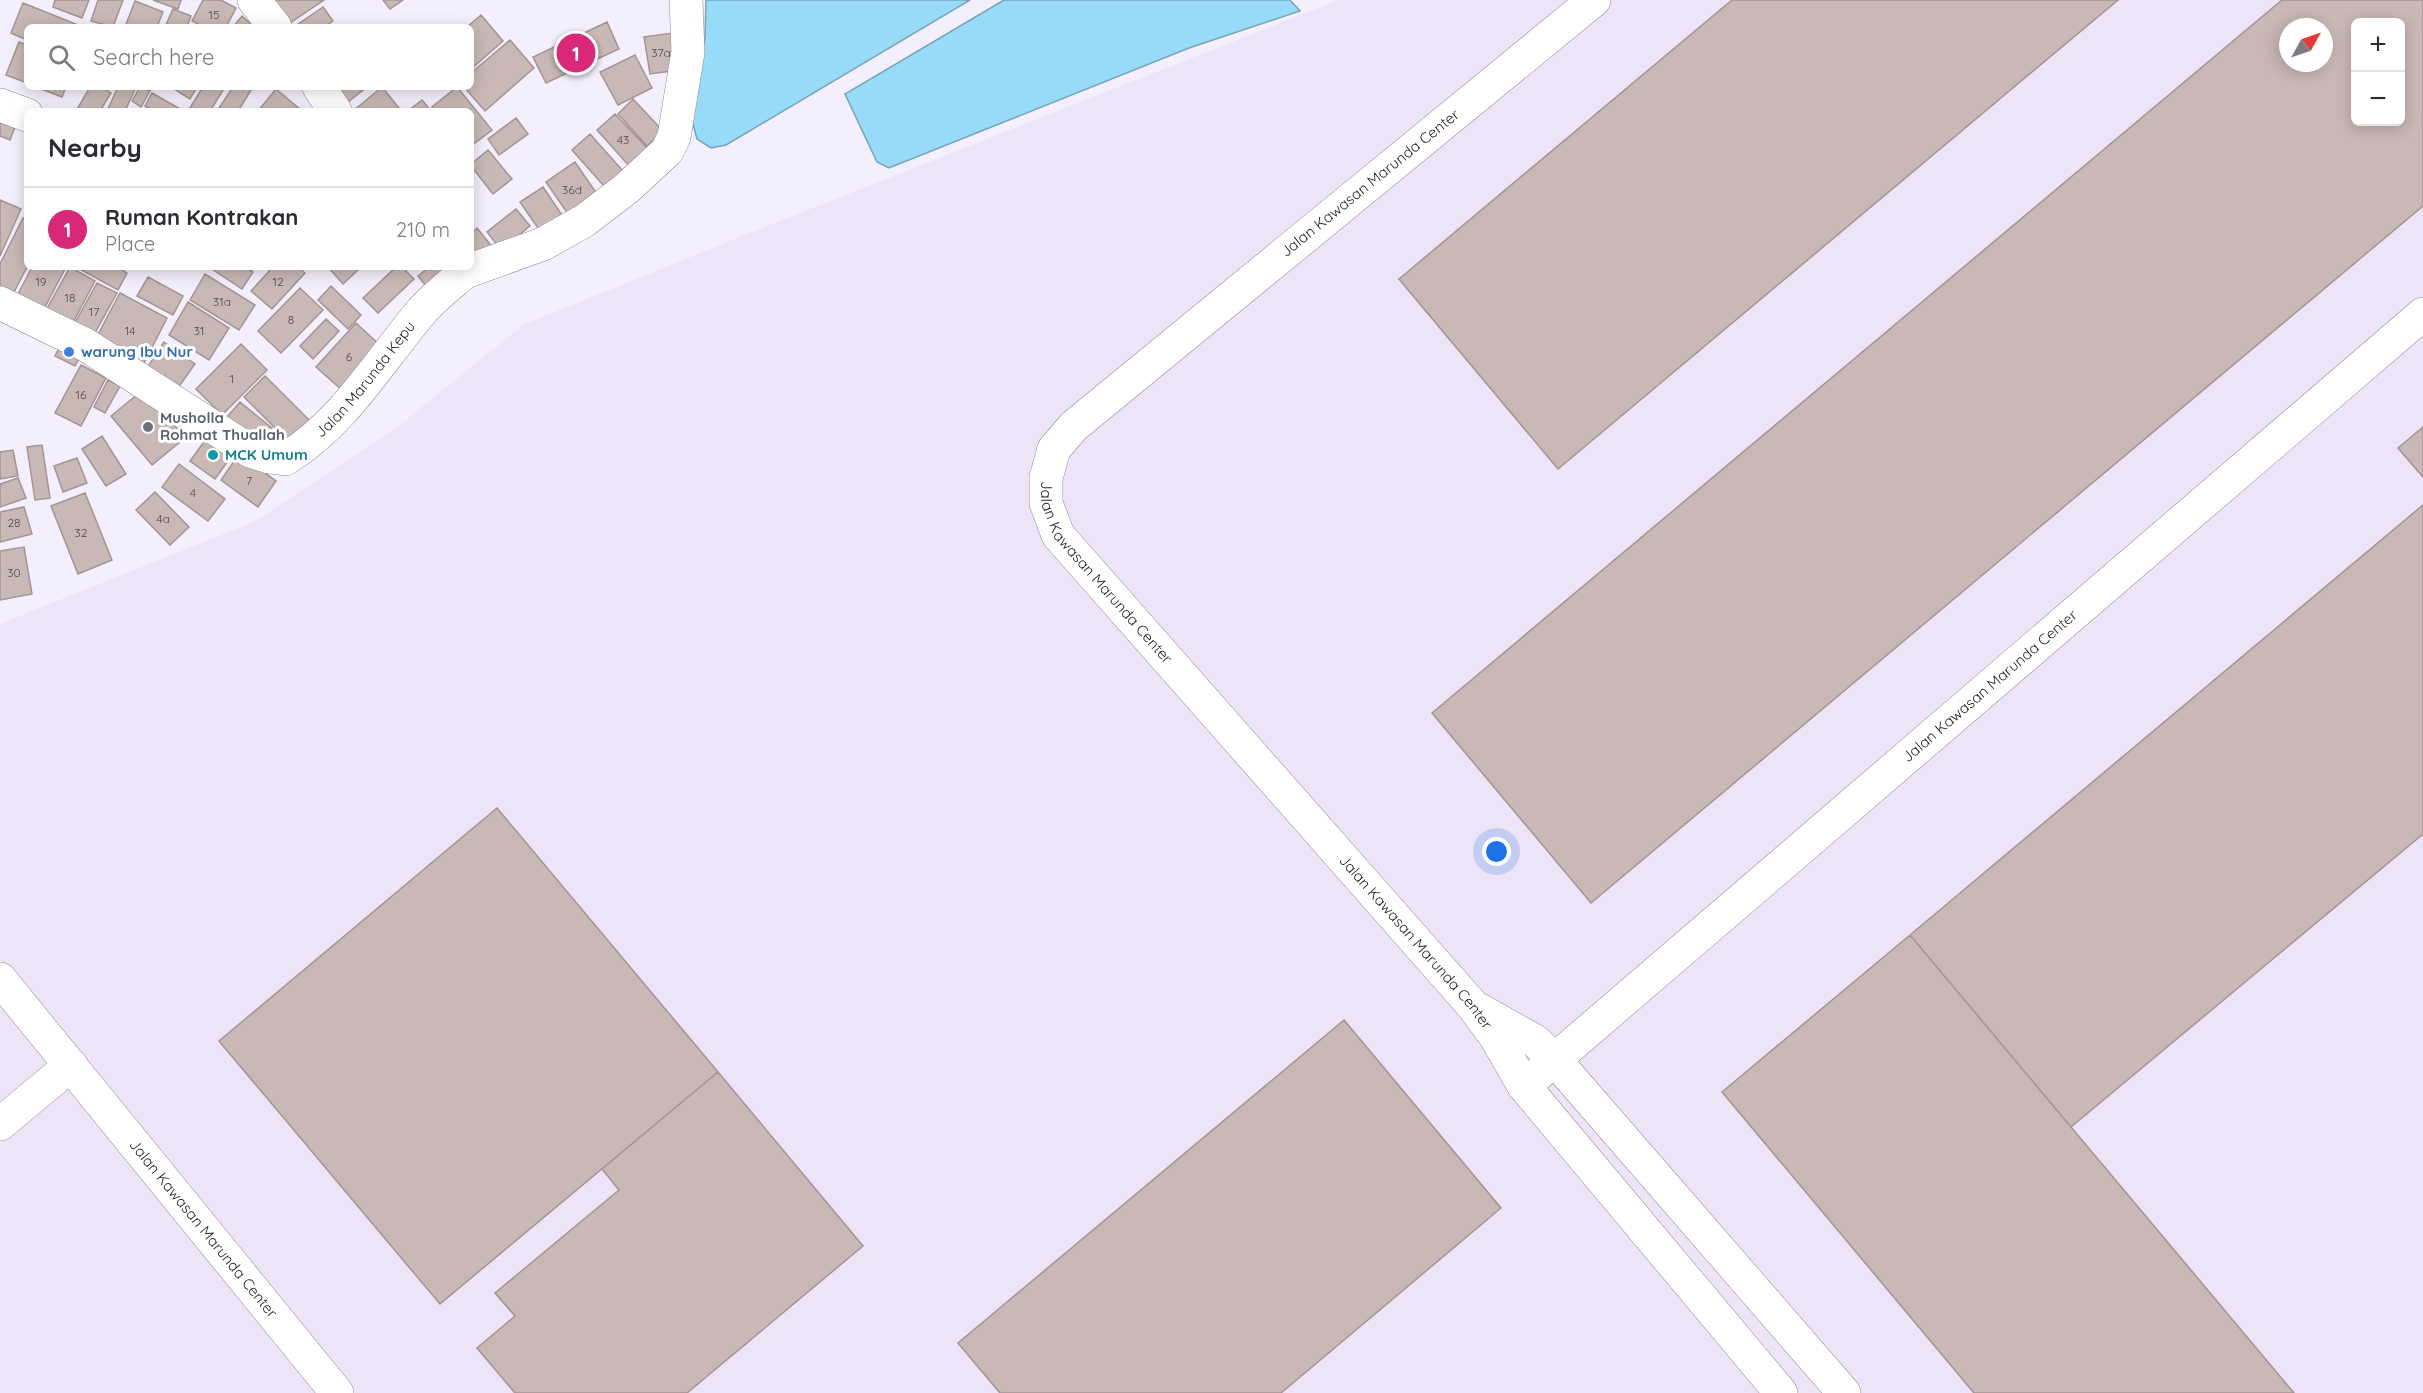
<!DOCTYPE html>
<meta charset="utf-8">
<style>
body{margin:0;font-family:Quicksand,sans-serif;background:#f7f7f7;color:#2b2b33}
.controls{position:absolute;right:18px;top:18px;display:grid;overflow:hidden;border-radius:9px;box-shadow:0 3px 15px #0003}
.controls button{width:54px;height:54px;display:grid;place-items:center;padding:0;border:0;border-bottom:2px solid #e1e1e2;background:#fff;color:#2b2b33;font:30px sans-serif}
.compass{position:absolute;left:2279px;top:18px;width:54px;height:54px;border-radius:50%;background:#fff;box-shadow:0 3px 15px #0003;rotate:50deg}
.you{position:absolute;left:1497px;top:852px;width:21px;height:21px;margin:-15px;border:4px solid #fff;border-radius:50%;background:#1a73e8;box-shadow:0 0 0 9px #1a73e833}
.badge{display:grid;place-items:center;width:39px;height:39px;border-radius:50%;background:#db2777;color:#fff;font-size:20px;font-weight:700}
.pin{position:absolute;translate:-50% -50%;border:3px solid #fff;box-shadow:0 2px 6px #0006}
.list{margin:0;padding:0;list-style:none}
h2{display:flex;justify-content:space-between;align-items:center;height:78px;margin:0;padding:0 24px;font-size:26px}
h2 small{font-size:20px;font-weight:400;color:#7c7c81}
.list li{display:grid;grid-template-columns:39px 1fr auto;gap:18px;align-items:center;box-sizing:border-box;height:84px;padding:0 24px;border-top:2px solid #e1e1e2}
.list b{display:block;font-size:22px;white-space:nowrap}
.list p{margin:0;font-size:20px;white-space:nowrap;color:#7c7c81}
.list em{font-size:20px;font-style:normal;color:#7c7c81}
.icon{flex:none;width:33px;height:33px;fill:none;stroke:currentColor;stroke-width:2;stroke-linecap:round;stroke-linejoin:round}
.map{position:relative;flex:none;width:2423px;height:1393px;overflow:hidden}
.search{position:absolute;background:#fff;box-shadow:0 3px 15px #0003;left:24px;top:24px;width:450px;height:66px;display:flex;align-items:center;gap:15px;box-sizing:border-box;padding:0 21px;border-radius:9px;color:#7c7c81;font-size:22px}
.panel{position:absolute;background:#fff;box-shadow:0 3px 15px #0003;left:24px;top:108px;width:450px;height:162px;border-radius:9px}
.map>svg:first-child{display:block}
.built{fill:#ede4f8;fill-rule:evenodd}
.water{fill:#97dbf8;stroke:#75a4ba;stroke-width:1.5}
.building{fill:#c8b8b6;stroke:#a49493;stroke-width:1.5;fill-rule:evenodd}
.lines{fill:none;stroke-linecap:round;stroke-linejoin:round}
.minor-casing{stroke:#908b97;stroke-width:34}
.minor{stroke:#fff;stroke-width:33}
.shop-dot{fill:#3f7fe0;stroke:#fff;stroke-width:2}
.worship-dot{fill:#6b7280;stroke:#fff;stroke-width:2}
.culture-dot{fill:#0f9aa8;stroke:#fff;stroke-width:2}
.labels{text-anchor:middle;stroke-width:6;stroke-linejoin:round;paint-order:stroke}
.number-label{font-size:12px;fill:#4e494c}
.street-label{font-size:15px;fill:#262429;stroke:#fff}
.shop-label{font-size:15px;font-weight:bold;fill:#366cbe;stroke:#fff;text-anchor:start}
.worship-label{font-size:15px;font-weight:bold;fill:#5b616d;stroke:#fff;text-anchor:start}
.culture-label{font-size:15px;font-weight:bold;fill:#0d838f;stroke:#fff;text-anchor:start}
</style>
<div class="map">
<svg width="2423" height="1393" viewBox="0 0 2423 1393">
<rect width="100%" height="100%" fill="#f4effc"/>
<path class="built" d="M 1338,0 L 2423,0 L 2423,1393 L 0,1393 L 0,624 L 254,522 L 396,428 L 523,325 L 732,240 ZM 2356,22 L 2400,22 L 2400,122 L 2356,122 ZM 2288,27 L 2324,27 L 2324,63 L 2288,63 Z"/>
<path class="water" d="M 706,0 L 970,0 L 726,145 L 711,148 L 697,139 L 692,120 L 705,38 Z
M 1004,0 L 1290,0 L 1300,11 L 1189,48 L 889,168 L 877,162 L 845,94 Z"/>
<path class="building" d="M 55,0 L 89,0 L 82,18 L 53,7 Z
M 98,0 L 123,0 L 113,27 L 91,21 Z
M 153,0 L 181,0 L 178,9 Z
M 203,0 L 221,0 L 236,8 L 226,27 L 203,27 L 192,21 Z
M 273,0 L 324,0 L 287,25 Z
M 383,0 L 403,0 L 390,9 Z
M 1732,0 L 2118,0 L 1558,469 L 1399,279 Z
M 2282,0 L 2423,0 L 2423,206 L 1591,903 L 1432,713 ZM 2356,22 L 2400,22 L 2400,122 L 2356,122 ZM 2288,27 L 2324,27 L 2324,63 L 2288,63 Z
M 135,1 L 163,12 L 157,27 L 125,27 Z
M 23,3 L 83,27 L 27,27 L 27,40 L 11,33 Z
M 323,7 L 333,21 L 324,27 L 294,27 Z
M 173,9 L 191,16 L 187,27 L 165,27 Z
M 481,15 L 503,41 L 471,69 L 471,27 L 467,27 Z
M 242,16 L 254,27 L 233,27 Z
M 607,22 L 619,49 L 546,83 L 533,57 Z
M 673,33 L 678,70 L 650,74 L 644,37 Z
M 510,40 L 534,68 L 485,111 L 464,87 L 471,87 L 471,73 Z
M 19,42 L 27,45 L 27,83 L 6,75 Z
M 635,55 L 652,88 L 618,105 L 600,72 Z
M 36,87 L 66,87 L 62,97 Z
M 90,87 L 102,87 L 111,93 L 100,111 L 76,111 Z
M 113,87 L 136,87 L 125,111 L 107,111 L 117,89 Z
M 140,87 L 150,91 L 141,107 L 132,101 Z
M 171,87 L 197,87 L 190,99 Z
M 203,87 L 225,87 L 210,111 L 188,111 Z
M 233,87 L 253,87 L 238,111 L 217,111 Z
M 330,87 L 367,87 L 343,106 Z
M 382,87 L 399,108 L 396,111 L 353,111 Z
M 457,87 L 492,130 L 471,146 L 471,111 L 435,111 L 432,107 Z
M 276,89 L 301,110 L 300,111 L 258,111 Z
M 152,93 L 182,110 L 182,111 L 153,111 L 145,106 Z
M 633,99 L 663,131 L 647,146 L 618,114 Z
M 422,100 L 431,111 L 408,111 Z
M 0,113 L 19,116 L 10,140 L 0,136 Z
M 615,114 L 650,151 L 631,168 L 597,130 Z
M 516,118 L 528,134 L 499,155 L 488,139 Z
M 590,134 L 630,179 L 612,195 L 572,150 Z
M 488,150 L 512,179 L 493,194 L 471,166 L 471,164 Z
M 575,162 L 599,197 L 570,217 L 546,182 Z
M 543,187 L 562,215 L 540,231 L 520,202 Z
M 0,200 L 21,209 L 0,256 Z
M 516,209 L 530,226 L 501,250 L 487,232 Z
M 23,218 L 27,220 L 27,267 L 12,296 L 0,290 L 0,264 Z
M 477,228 L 497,253 L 483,265 L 471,251 L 471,234 Z
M 32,267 L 66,267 L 43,311 L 16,298 Z
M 70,267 L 95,281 L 70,328 L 44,314 Z
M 76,267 L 117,267 L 127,273 L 118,290 Z
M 209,267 L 245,267 L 253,272 L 242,289 Z
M 273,267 L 298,267 L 305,273 L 272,309 L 251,291 Z
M 328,267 L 357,267 L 359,269 L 343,284 Z
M 396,267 L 402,267 L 414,279 L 378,313 L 363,298 Z
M 429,267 L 452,267 L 434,296 L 418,276 Z
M 205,274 L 255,305 L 239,330 L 190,300 Z
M 148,277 L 183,296 L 173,315 L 137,296 Z
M 97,283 L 117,293 L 91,340 L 71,330 Z
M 331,286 L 361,315 L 348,329 L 318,300 Z
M 300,288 L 323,310 L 281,353 L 258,331 Z
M 120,293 L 167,318 L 141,369 L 93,344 Z
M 188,302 L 229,328 L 209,360 L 169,335 Z
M 326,319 L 339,331 L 313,359 L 300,346 Z
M 356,323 L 382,347 L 343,391 L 316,367 Z
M 64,339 L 84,349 L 75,366 L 55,356 Z
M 164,342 L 195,364 L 173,395 L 143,374 Z
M 241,344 L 267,370 L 222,415 L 196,389 Z
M 81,365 L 106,378 L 81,426 L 55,413 Z
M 265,376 L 313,424 L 292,445 L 244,397 Z
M 108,380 L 120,386 L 105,413 L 94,407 Z
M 144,389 L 185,438 L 152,465 L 111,416 Z
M 240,402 L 272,428 L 254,449 L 222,423 Z
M 2423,427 L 2423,477 L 2398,448 Z
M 211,432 L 236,450 L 215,479 L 190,461 Z
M 102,436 L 126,474 L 106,486 L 82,449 Z
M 42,445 L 50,498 L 35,500 L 27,447 Z
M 13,450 L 18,476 L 0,479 L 0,452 Z
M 239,454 L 276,481 L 258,507 L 221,480 Z
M 77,458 L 87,483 L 63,492 L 54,466 Z
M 179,464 L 225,499 L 208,521 L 162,487 Z
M 18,478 L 26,498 L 0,507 L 0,484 Z
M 155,492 L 189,527 L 170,545 L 136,510 Z
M 85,493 L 112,560 L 78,574 L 51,506 Z
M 2423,505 L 2423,834 L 2071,1127 L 1910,935 Z
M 24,507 L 32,534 L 0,542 L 0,512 Z
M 24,547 L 32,594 L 0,600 L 0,551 Z
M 497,808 L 718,1072 L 440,1304 L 219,1041 Z
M 1910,935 L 2071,1127 L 2294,1393 L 1974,1393 L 1722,1092 Z
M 1344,1020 L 1501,1208 L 1281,1393 L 1000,1393 L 958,1343 Z
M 718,1072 L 863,1246 L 687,1393 L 515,1393 L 477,1348 L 515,1316 L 495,1293 L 619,1190 L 602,1169 Z"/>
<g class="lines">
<g class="minor-casing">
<g id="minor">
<path d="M 254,0 L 275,27"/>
<path id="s1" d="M 1594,0 L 1074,426 L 1054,449 L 1046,478 L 1046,503 L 1058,535 L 1473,1006 L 1495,1036 L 1524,1086 L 1781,1393"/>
<path d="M 319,87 L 335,111"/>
<path d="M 0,105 L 27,115"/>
<path d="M 465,272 L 543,244 L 584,221 L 626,189 L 667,151 L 674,137 L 688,52 L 686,0"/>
<path id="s2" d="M 0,303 L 86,345 L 250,451 L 269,457 L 285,459 C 343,424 378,363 421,312 C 434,297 450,285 465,272 L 461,267"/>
<path id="s3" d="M 0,979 L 337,1393"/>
<path d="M 1480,1010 L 1535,1041 L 1555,1060 L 1844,1393"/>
<path id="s4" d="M 1524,1086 L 2423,314"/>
<path d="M 0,1124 L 71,1065"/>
</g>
</g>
<use href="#minor" class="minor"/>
</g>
<circle class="shop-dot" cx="69" cy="352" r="6"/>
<circle class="worship-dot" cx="148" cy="427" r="6"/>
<circle class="culture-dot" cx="213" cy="455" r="6"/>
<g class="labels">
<g class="number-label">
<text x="214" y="19">15</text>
<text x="661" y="57">37a</text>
<text x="623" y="144">43</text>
<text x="572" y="194">36d</text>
<text x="41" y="286">19</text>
<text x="278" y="286">12</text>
<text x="70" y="302">18</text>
<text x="222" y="306">31a</text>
<text x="94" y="316">17</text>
<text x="291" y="324">8</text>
<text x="130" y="335">14</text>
<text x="199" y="335">31</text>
<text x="349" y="361">6</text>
<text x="232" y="383">1</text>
<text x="81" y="399">16</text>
<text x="249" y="485">7</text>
<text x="193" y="497">4</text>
<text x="163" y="523">4a</text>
<text x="14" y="527">28</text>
<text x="81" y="537">32</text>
<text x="14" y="577">30</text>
</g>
<g class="street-label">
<text transform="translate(1370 183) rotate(-39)" y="5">Jalan Kawasan Marunda Center</text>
<text dy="5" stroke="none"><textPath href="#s2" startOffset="441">Jalan Marunda Kepu</textPath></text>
<text dy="5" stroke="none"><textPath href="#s1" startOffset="848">Jalan Kawasan Marunda Center</textPath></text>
<text dy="5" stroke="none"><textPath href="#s4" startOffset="614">Jalan Kawasan Marunda Center</textPath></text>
<text dy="5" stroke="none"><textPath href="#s1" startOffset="1334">Jalan Kawasan Marunda Center</textPath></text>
<text dy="5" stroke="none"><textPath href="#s3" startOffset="322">Jalan Kawasan Marunda Center</textPath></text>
</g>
<g class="shop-label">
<text x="81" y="357">warung Ibu Nur</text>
</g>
<g class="worship-label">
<text x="160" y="423">Musholla<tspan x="160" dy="17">Rohmat Thuallah</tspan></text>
</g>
<g class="culture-label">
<text x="225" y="460">MCK Umum</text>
</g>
</g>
</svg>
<div class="controls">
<button>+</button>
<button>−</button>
</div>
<svg class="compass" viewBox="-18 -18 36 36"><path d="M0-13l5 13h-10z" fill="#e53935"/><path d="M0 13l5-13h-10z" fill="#7c7c81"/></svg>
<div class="you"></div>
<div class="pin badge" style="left:576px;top:53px">1</div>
<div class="search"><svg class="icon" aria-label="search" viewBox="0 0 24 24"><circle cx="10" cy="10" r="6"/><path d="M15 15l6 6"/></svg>Search here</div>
<section class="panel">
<h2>Nearby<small></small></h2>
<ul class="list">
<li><span class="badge">1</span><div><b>Ruman Kontrakan</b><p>Place</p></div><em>210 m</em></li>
</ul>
</section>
</div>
